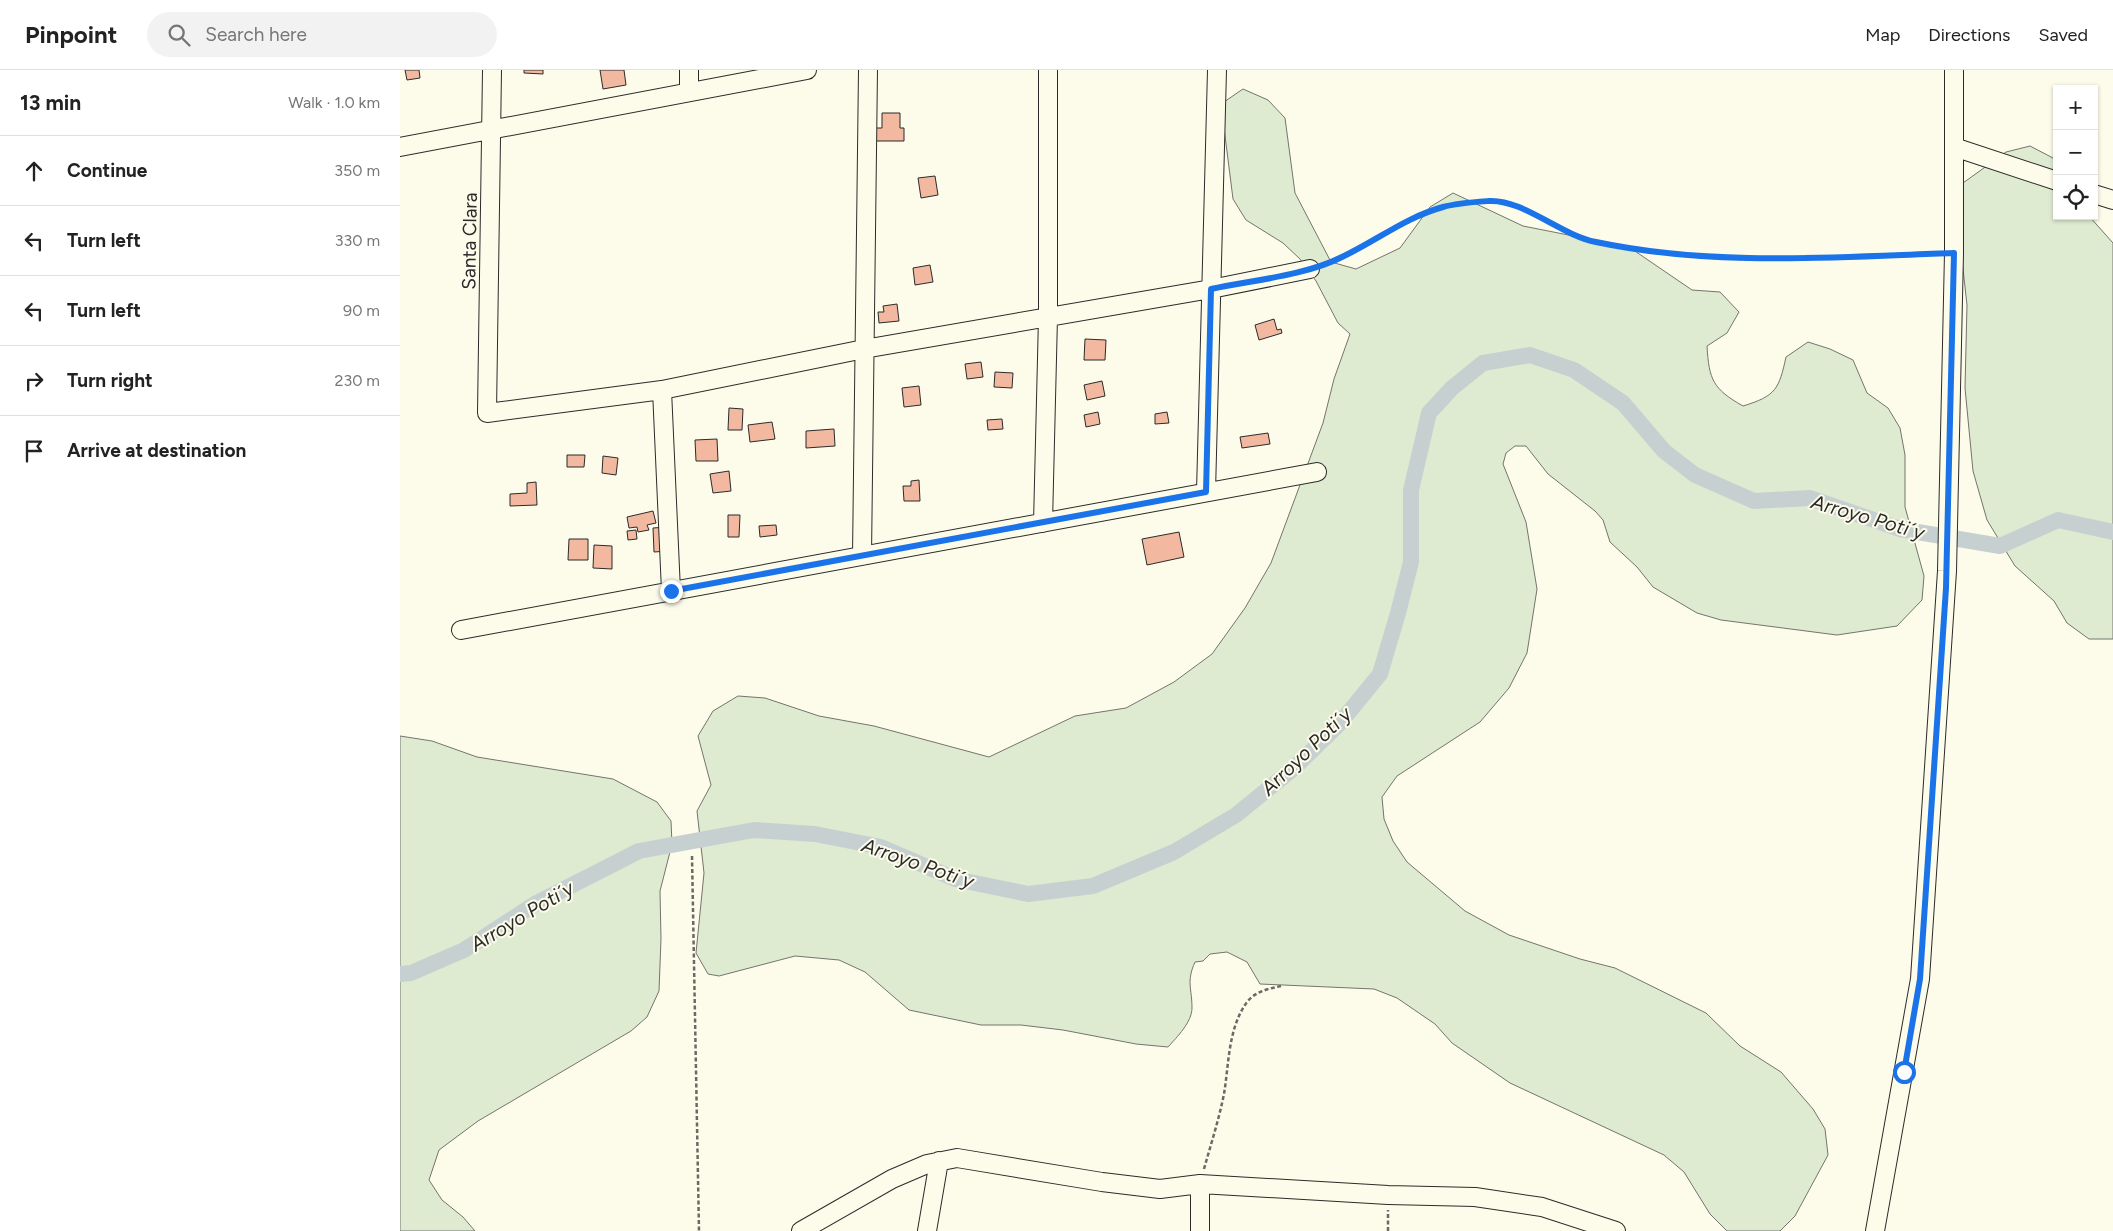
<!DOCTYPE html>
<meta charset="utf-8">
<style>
body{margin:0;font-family:Figtree,sans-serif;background:#f2f2f2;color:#222}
.controls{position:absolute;right:15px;top:15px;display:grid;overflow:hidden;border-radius:0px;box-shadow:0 1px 4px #0004}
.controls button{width:45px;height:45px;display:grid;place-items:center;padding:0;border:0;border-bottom:1px solid #e0e0e0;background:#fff;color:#222;font:25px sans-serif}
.stop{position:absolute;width:15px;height:15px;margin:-11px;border:4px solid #1a73e8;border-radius:50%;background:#fff}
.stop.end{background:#1a73e8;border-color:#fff;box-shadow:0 1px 5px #0008}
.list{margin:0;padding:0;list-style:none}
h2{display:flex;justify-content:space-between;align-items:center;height:65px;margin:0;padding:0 20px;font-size:21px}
h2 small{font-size:16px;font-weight:400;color:#767676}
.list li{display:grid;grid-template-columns:32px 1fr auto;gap:15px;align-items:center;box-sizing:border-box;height:70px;padding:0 20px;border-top:1px solid #e0e0e0}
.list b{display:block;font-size:19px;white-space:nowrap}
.list em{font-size:16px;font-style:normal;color:#767676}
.icon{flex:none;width:28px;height:28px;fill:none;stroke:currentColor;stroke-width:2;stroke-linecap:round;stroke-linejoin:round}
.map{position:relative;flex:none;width:1713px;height:1161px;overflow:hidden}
header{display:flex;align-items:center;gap:30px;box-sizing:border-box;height:70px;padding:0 25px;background:#fff;border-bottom:1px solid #e0e0e0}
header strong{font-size:24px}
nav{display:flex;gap:28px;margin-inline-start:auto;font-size:18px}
.search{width:350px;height:45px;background:#f2f2f2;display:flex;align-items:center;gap:12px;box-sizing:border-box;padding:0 18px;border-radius:28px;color:#767676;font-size:19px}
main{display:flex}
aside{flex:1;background:#fff}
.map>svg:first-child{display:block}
.green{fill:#deebd1;stroke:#74746e}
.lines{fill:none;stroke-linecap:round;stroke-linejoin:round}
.canal{stroke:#c7d0d0;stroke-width:16}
.building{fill:#f2b8a0;stroke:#2b2b2b}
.minor-casing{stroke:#2b2b2b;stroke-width:20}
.path{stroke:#6a6964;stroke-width:2.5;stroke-dasharray:4 2.5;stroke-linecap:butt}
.minor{stroke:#fdfbea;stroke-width:18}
.route{stroke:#1a73e8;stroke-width:6}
.labels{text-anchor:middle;stroke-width:4;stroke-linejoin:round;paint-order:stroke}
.street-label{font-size:19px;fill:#2b2b2b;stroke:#fdfbea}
.water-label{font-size:20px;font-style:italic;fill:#2b2b2b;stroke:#fdfbea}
</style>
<header>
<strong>Pinpoint</strong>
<div class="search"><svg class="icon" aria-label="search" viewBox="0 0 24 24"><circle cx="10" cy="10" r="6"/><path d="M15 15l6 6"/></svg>Search here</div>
<nav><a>Map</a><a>Directions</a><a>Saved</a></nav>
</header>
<main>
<aside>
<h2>13 min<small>Walk · 1.0 km</small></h2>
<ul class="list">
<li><svg class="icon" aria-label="ahead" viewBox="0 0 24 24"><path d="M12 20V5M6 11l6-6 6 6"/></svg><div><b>Continue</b></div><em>350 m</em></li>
<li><svg class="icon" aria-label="left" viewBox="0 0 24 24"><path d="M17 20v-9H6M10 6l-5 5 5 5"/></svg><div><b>Turn left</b></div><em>330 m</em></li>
<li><svg class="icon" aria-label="left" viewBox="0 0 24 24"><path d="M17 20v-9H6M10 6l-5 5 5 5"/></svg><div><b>Turn left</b></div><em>90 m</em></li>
<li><svg class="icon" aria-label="right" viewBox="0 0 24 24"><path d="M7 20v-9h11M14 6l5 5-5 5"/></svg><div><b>Turn right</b></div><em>230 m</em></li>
<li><svg class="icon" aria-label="arrive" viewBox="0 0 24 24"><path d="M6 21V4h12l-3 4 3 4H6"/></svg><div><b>Arrive at destination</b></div></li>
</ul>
</aside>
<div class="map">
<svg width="1713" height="1161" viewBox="0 0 1713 1161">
<rect width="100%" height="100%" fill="#fdfbea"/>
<path class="green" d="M 843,19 L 868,30 L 885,48 L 895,123 L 931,192 L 956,199 L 1000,178 L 1030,137 L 1053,123 L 1123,156 L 1229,177 L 1292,220 L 1320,222 L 1339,242 L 1327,263 L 1307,276 C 1309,310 1313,319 1343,336 C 1376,326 1379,319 1386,287 L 1408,272 L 1430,279 L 1453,290 L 1467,323 L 1488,338 L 1500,358 L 1505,385 L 1505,437 L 1524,506 L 1522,530 L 1497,556 L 1437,565 L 1321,550 L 1297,543 L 1253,517 L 1237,497 L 1210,472 L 1203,450 L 1195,441 L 1148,404 L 1126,376 L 1115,376 L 1106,383 L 1103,394 L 1126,452 L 1137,519 L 1127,583 L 1109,618 L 1080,652 L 997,706 L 982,727 L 984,749 L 993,771 L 1007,792 L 1065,841 L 1109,865 L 1180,889 L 1215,898 L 1306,943 L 1340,976 L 1381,1002 L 1413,1039 L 1425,1059 L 1428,1085 L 1395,1146 L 1380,1161 L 1327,1161 L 1310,1144 L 1284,1102 L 1264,1085 L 1110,1013 L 1052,973 L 1035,954 L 997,928 L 974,919 L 860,914 L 847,892 L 827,882 L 810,884 L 803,891 L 795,892 C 786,912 792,918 792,938 C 792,952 777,967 768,977 L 736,974 L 663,960 L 621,955 L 581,955 L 509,940 L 465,902 L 439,890 L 395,886 L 319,906 L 308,904 L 296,883 L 304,803 L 297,741 L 311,715 L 298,666 L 313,641 L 338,626 L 365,628 L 419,646 L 474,656 L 589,687 L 675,646 L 726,638 L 774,612 L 812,584 L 845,538 L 871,493 L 923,353 L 934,309 L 950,264 L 938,253 L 916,211 L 900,189 L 883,173 L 846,150 L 833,129 L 821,34 Z
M 1630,76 L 1653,88 L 1657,94 L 1657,146 L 1689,146 L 1713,173 L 1713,569 L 1689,569 L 1667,553 L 1654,531 L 1615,496 L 1587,450 L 1573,401 L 1565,318 L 1567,235 L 1556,136 L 1563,113 L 1606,82 Z
M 0,666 L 32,671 L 77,687 L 213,709 L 257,732 L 271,751 L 272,774 L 260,821 L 261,869 L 259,921 L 247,947 L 231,961 L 78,1051 L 39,1080 L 29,1110 L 42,1130 L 63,1147 L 75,1161 L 0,1161 Z"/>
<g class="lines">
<path class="canal" d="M 0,904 L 11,903 L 64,880 L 135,834 L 239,781 L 354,760 L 415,764 L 481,777 L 555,809 L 628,824 L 693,816 L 774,782 L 836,745 L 894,698 L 940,653 L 980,604 L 998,543 L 1011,492 L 1011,420 L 1029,343 L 1052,318 L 1083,293 L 1130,285 L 1174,300 L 1223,333 L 1264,381 L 1295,405 L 1354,431 L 1410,428 L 1500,459 L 1600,476 L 1658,450 L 1713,462"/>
</g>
<path class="building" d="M 5,0 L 19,0 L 20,8 L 7,10 Z
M 124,0 L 143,0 L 143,4 L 124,3 Z
M 200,0 L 224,0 L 226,15 L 203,19 Z
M 482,43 L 500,43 L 500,58 L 504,58 L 504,71 L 476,71 L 476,58 L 482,58 Z
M 535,106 L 538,125 L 521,128 L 518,108 Z
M 530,195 L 533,212 L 515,215 L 513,198 Z
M 497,234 L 499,251 L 479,253 L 478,242 L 484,242 L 483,236 Z
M 874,249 L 877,260 L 881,259 L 882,263 L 859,270 L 855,255 Z
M 685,269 L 706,270 L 705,290 L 684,290 Z
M 581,292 L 583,307 L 567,309 L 565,294 Z
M 595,302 L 613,303 L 612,318 L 594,317 Z
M 702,311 L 705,326 L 687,330 L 684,315 Z
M 519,316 L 521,335 L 504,337 L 502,318 Z
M 329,338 L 343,339 L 342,360 L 328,360 Z
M 698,342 L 700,354 L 686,357 L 684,345 Z
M 767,342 L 769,353 L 755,354 L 755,344 Z
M 602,349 L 603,359 L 588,360 L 587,350 Z
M 372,352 L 375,369 L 350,372 L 348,355 Z
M 434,359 L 435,376 L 406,378 L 406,361 Z
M 868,363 L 870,374 L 842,378 L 840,367 Z
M 317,369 L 318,391 L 296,391 L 295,370 Z
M 167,385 L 185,385 L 184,397 L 167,397 Z
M 203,386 L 218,388 L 216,405 L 202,403 Z
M 329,401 L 331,421 L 313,423 L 310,404 Z
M 519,410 L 520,431 L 504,431 L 503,416 L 511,416 L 511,411 Z
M 136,412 L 137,435 L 110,436 L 110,424 L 127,423 L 127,413 Z
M 253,441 L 256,453 L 247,455 L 249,460 L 238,462 L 237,457 L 229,458 L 227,447 Z
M 328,445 L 340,445 L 339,467 L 328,467 Z
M 376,455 L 377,465 L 360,467 L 359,456 Z
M 267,457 L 268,481 L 254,482 L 253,458 Z
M 236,460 L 237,469 L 228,470 L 227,461 Z
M 779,462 L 784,487 L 747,495 L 742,469 Z
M 169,469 L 188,469 L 188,490 L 168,490 Z
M 194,475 L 212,476 L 212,499 L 193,498 Z"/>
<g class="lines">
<g class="minor-casing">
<path id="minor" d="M 92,0 L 87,343 L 262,320 L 464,279 L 811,219 L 910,199
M 289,0 L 289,22
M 0,77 L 407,0
M 1554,77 L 1657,111
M 1694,124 L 1713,130
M 262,320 L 271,521
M 806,422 L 817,0
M 643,453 L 648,247 L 648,0
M 462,486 L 468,0
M 61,560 L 917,402
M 401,1161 L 492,1109 L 527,1094 L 557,1088 L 702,1112 L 760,1119 L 800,1114 L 988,1125 L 1075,1127 L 1142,1137 L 1216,1161
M 527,1161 L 539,1091
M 800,1161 L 800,1114
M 1475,1161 L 1520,909 L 1547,501 L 1554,183 L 1554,0"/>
</g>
<path class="path" d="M 925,193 C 982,173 1025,130 1090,131 C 1127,131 1159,164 1195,172 C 1210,176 1225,177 1240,179 C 1260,182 1280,186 1300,187 C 1378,193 1460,186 1539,184
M 292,786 L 299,1161
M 804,1099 C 811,1074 819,1049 824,1024 C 829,994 828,958 847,932 C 856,921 868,919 881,916
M 988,1161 L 988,1140"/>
<use href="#minor" class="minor"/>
</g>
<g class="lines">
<path class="route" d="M 271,521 L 806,422 L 811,219 C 853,210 904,206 942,187 C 976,171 1006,147 1043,137 C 1057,133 1074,132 1089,131 C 1123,129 1160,165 1196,172 C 1314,197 1435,187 1554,183 L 1546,518 L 1520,909 L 1504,1002"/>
</g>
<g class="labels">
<g class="street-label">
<text transform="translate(69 171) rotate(-89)" y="7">Santa Clara</text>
</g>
<g class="water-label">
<text transform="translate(1468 447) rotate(16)" y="7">Arroyo Poti´y</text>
<text transform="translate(906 681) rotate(-44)" y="7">Arroyo Poti´y</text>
<text transform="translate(518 793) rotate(19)" y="7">Arroyo Poti´y</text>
<text transform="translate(122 846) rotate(-31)" y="7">Arroyo Poti´y</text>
</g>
</g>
</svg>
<div class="controls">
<button>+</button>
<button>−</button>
<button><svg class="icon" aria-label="locate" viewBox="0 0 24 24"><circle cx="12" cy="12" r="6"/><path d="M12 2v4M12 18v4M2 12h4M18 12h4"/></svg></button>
</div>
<div class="stop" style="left:1504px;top:1002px"></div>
<div class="stop end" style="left:271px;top:521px"></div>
</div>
</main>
